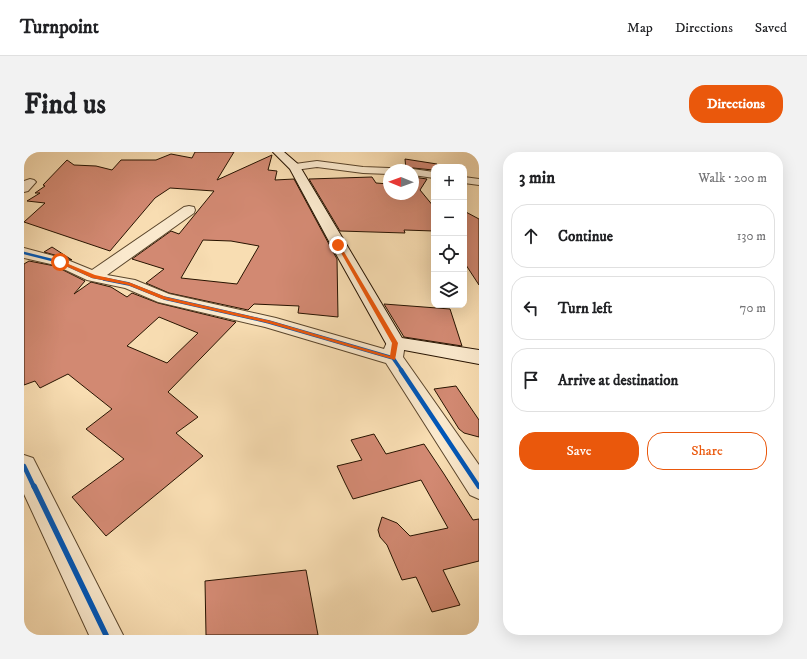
<!DOCTYPE html>
<meta charset="utf-8">
<style>
body{margin:0;font-family:"IM FELL DW Pica",serif;background:#f2f2f2;color:#202124}
.controls{position:absolute;right:12px;top:12px;display:grid;overflow:hidden;border-radius:8px;box-shadow:0 4px 16px #0002}
.controls button{width:36px;height:36px;display:grid;place-items:center;padding:0;border:0;border-bottom:1px solid #e0e0e0;background:#fff;color:#202124;font:20px sans-serif}
.compass{position:absolute;left:359px;top:12px;width:36px;height:36px;border-radius:50%;background:#fff;box-shadow:0 4px 16px #0002;rotate:271deg}
.stop{position:absolute;width:12px;height:12px;margin:-9px;border:3px solid #ea580c;border-radius:50%;background:#fff}
.stop.end{background:#ea580c;border-color:#fff;box-shadow:0 1px 4px #0008}
.list{margin:0;padding:0;list-style:none}
h2{display:flex;justify-content:space-between;align-items:center;height:52px;margin:0;padding:0 16px;font-size:17px}
h2 small{font-size:13px;font-weight:400;color:#757577}
.list li{display:grid;grid-template-columns:26px 1fr auto;gap:12px;align-items:center;box-sizing:border-box;height:64px;margin:0 8px 8px;padding:0 8px;border:1px solid #e0e0e0;border-radius:16px}
.list b{display:block;font-size:15px;white-space:nowrap}
.list em{font-size:13px;font-style:normal;color:#757577}
.actions{display:flex;gap:8px;padding:12px 16px}
.actions a{flex:1;padding:9px 0;border:1px solid #ea580c;border-radius:16px;text-align:center;font-size:14px;color:#ea580c}
.actions .main{background:#ea580c;color:#fff}
.icon{flex:none;width:22px;height:22px;fill:none;stroke:currentColor;stroke-width:2;stroke-linecap:round;stroke-linejoin:round}
.map{position:relative;flex:none;width:455px;height:483px;overflow:hidden;border-radius:16px}
header{display:flex;align-items:center;gap:24px;box-sizing:border-box;height:56px;padding:0 20px;background:#fff;border-bottom:1px solid #e0e0e0}
header strong{font-size:19px}
nav{display:flex;gap:22px;margin-inline-start:auto;font-size:14px}
.intro{display:flex;align-items:center;justify-content:space-between;box-sizing:border-box;height:96px;padding:0 24px}
h1{margin:0;font-size:28px}
.button{padding:10px 18px;border-radius:16px;background:#ea580c;color:#fff;font-size:14px;font-weight:700}
main{display:flex;gap:24px;padding:0 24px}
aside{flex:1;background:#fff;border-radius:16px;box-shadow:0 4px 16px #0002}
.map>svg:first-child{display:block}
.building{fill:#d28972;stroke:#271300;fill-rule:evenodd}
.lines{fill:none;stroke-linecap:round;stroke-linejoin:round}
.minor-casing{stroke:#5b462c;stroke-width:2}
.secondary-casing{stroke:#271300;stroke-width:2}
.minor{fill:#fae9cd;fill-rule:evenodd}
.secondary{fill:#fae9cd;fill-rule:evenodd}
.cycleway-far3-casing{stroke:#fae9cd;stroke-width:4}
.cycleway-far2-casing{stroke:#fae9cd;stroke-width:5.5}
.cycleway-far1-casing{stroke:#fae9cd;stroke-width:7}
.cycleway-casing{stroke:#fae9cd;stroke-width:8}
.cycleway-far3{stroke:#0057b8;stroke-width:2.5}
.cycleway-far2{stroke:#0057b8;stroke-width:3.5}
.cycleway-far1{stroke:#0057b8;stroke-width:4.5}
.cycleway{stroke:#0057b8;stroke-width:5.5}
.route{fill:#ea580c}
</style>
<header>
<strong>Turnpoint</strong>
<nav><a>Map</a><a>Directions</a><a>Saved</a></nav>
</header>
<div class="intro"><h1>Find us</h1><a class="button">Directions</a></div>
<main>
<div class="map">
<svg width="455" height="483" viewBox="0 0 455 483">
<rect width="100%" height="100%" fill="#f8ddb2"/>
<filter id="stains"><feTurbulence type="fractalNoise" baseFrequency=".005" numOctaves="4"/><feColorMatrix values="0 0 0 0 .2 0 0 0 0 .09 0 0 0 0 .02 0 0 0 .5 -.17"/></filter>
<radialGradient id="worn" r=".72"><stop offset=".6" stop-color="#630" stop-opacity="0"/><stop offset="1" stop-color="#630" stop-opacity=".3"/></radialGradient>
<path class="building" d="M 171,0 L 210,0 L 193,28 L 248,3 L 244,18 L 253,19 L 251,28 L 270,27 L 313,107 L 314,165 L 274,161 L 275,154 L 230,152 L 224,158 L 145,141 L 122,131 L 140,117 L 108,107 L 147,79 L 155,82 L 190,39 L 146,36 L 131,46 L 86,99 L 0,70 L 21,51 L 3,49 L 16,41 L 11,41 L 21,34 L 19,33 L 43,8 L 50,13 L 72,14 L 88,18 L 97,8 L 132,8 L 147,2 L 168,6 ZM 179,88 L 207,89 L 235,94 L 213,132 L 157,126 Z
M 381,7 L 413,12 L 409,18 L 389,16 L 382,18 Z
M 348,25 L 352,31 L 365,32 L 365,42 L 389,42 L 389,25 L 403,27 L 396,38 L 410,55 L 410,79 L 380,78 L 381,81 L 316,79 L 285,27 Z
M 440,59 L 455,67 L 455,133 L 440,110 Z
M 28,95 L 48,108 L 20,100 Z
M 5,109 L 31,114 L 61,129 L 50,142 L 67,130 L 87,135 L 103,145 L 108,141 L 134,151 L 212,170 L 144,240 L 174,265 L 152,281 L 179,304 L 82,384 L 48,345 L 100,307 L 62,277 L 88,257 L 44,222 L 16,236 L 11,229 L 0,233 L 0,112 ZM 135,165 L 174,181 L 143,211 L 103,194 Z
M 360,152 L 426,157 L 438,194 L 380,185 Z
M 432,234 L 455,268 L 455,285 L 440,281 L 435,277 L 410,237 Z
M 350,282 L 362,302 L 400,292 L 420,322 L 449,368 L 455,367 L 455,409 L 419,418 L 436,453 L 408,460 L 392,425 L 378,428 L 363,393 L 356,385 L 354,378 L 358,365 L 373,371 L 386,384 L 424,376 L 397,328 L 329,347 L 321,331 L 313,314 L 338,308 L 327,288 Z
M 282,418 L 294,483 L 182,483 L 181,429 Z"/>
<g class="lines">
<g class="minor-casing">
<path id="minor" d="M 293,9 L 339,15 L 365,16 L 370,18 L 365,18 L 365,22 L 339,21 L 293,15 L 271,18 L 266,15 L 271,12 Z
M 389,17 L 410,20 L 410,26 L 389,23 L 389,18 L 385,18 Z
M 440,25 L 455,27 L 455,33 L 440,31 Z
M 6,27 L 10,28 L 12,30 L 4,39 L 0,40 L 0,29 Z
M 165,54 L 170,55 L 171,58 L 170,61 L 83,123 L 111,128 L 145,142 L 252,166 L 360,197 L 364,188 L 371,186 L 378,188 L 381,192 L 379,205 L 455,313 L 455,347 L 446,343 L 362,211 L 241,175 L 134,150 L 101,136 L 63,128 L 31,113 L 0,106 L 0,96 L 41,107 L 68,118 L 160,55 Z
M 0,303 L 9,306 L 99,483 L 65,483 L 0,342 Z"/>
</g>
<g class="secondary-casing">
<path id="secondary" d="M 249,0 L 260,0 L 275,13 L 378,186 L 455,198 L 455,212 L 364,195 L 307,93 L 266,17 Z"/>
</g>
<use href="#minor" class="minor"/>
<use href="#secondary" class="secondary"/>
<g class="cycleway-far3-casing">
<path id="cycleway-far3" d="M 0,101 L 36,110 L 69,125 L 85,128"/>
</g>
<g class="cycleway-far2-casing">
<path id="cycleway-far2" d="M 80,127 L 105,132 L 140,146 L 245,170 L 369,206
M 371,191 L 369,206 L 378,219"/>
</g>
<g class="cycleway-far1-casing">
<path id="cycleway-far1" d="M 377,218 L 455,335
M 0,314 L 10,335"/>
</g>
<g class="cycleway-casing">
<path id="cycleway" d="M 10,334 L 82,483"/>
</g>
<use href="#cycleway-far3" class="cycleway-far3"/>
<use href="#cycleway-far2" class="cycleway-far2"/>
<use href="#cycleway-far1" class="cycleway-far1"/>
<use href="#cycleway" class="cycleway"/>
</g>
<path class="route" d="M 312,92 L 316,93 L 374,191 L 371,208 L 244,171 L 138,147 L 104,133 L 68,126 L 33,110 L 37,109 L 71,123 L 107,131 L 142,145 L 247,169 L 366,204 L 368,191 Z"/>
<rect width="100%" height="100%" filter="url(#stains)"/>
<rect width="100%" height="100%" fill="url(#worn)"/>
</svg>
<div class="controls">
<button>+</button>
<button>−</button>
<button><svg class="icon" aria-label="locate" viewBox="0 0 24 24"><circle cx="12" cy="12" r="6"/><path d="M12 2v4M12 18v4M2 12h4M18 12h4"/></svg></button>
<button><svg class="icon" aria-label="layers" viewBox="0 0 24 24"><path d="M12 4l9 5-9 5-9-5zM3 14l9 5 9-5"/></svg></button>
</div>
<svg class="compass" viewBox="-18 -18 36 36"><path d="M0-13l5 13h-10z" fill="#e53935"/><path d="M0 13l5-13h-10z" fill="#757577"/></svg>
<div class="stop" style="left:36px;top:110px"></div>
<div class="stop end" style="left:314px;top:93px"></div>
</div>
<aside>
<h2>3 min<small>Walk · 200 m</small></h2>
<ul class="list">
<li><svg class="icon" aria-label="ahead" viewBox="0 0 24 24"><path d="M12 20V5M6 11l6-6 6 6"/></svg><div><b>Continue</b></div><em>130 m</em></li>
<li><svg class="icon" aria-label="left" viewBox="0 0 24 24"><path d="M17 20v-9H6M10 6l-5 5 5 5"/></svg><div><b>Turn left</b></div><em>70 m</em></li>
<li><svg class="icon" aria-label="arrive" viewBox="0 0 24 24"><path d="M6 21V4h12l-3 4 3 4H6"/></svg><div><b>Arrive at destination</b></div></li>
</ul>
<div class="actions"><a class="main">Save</a><a>Share</a></div>
</aside>
</main>
